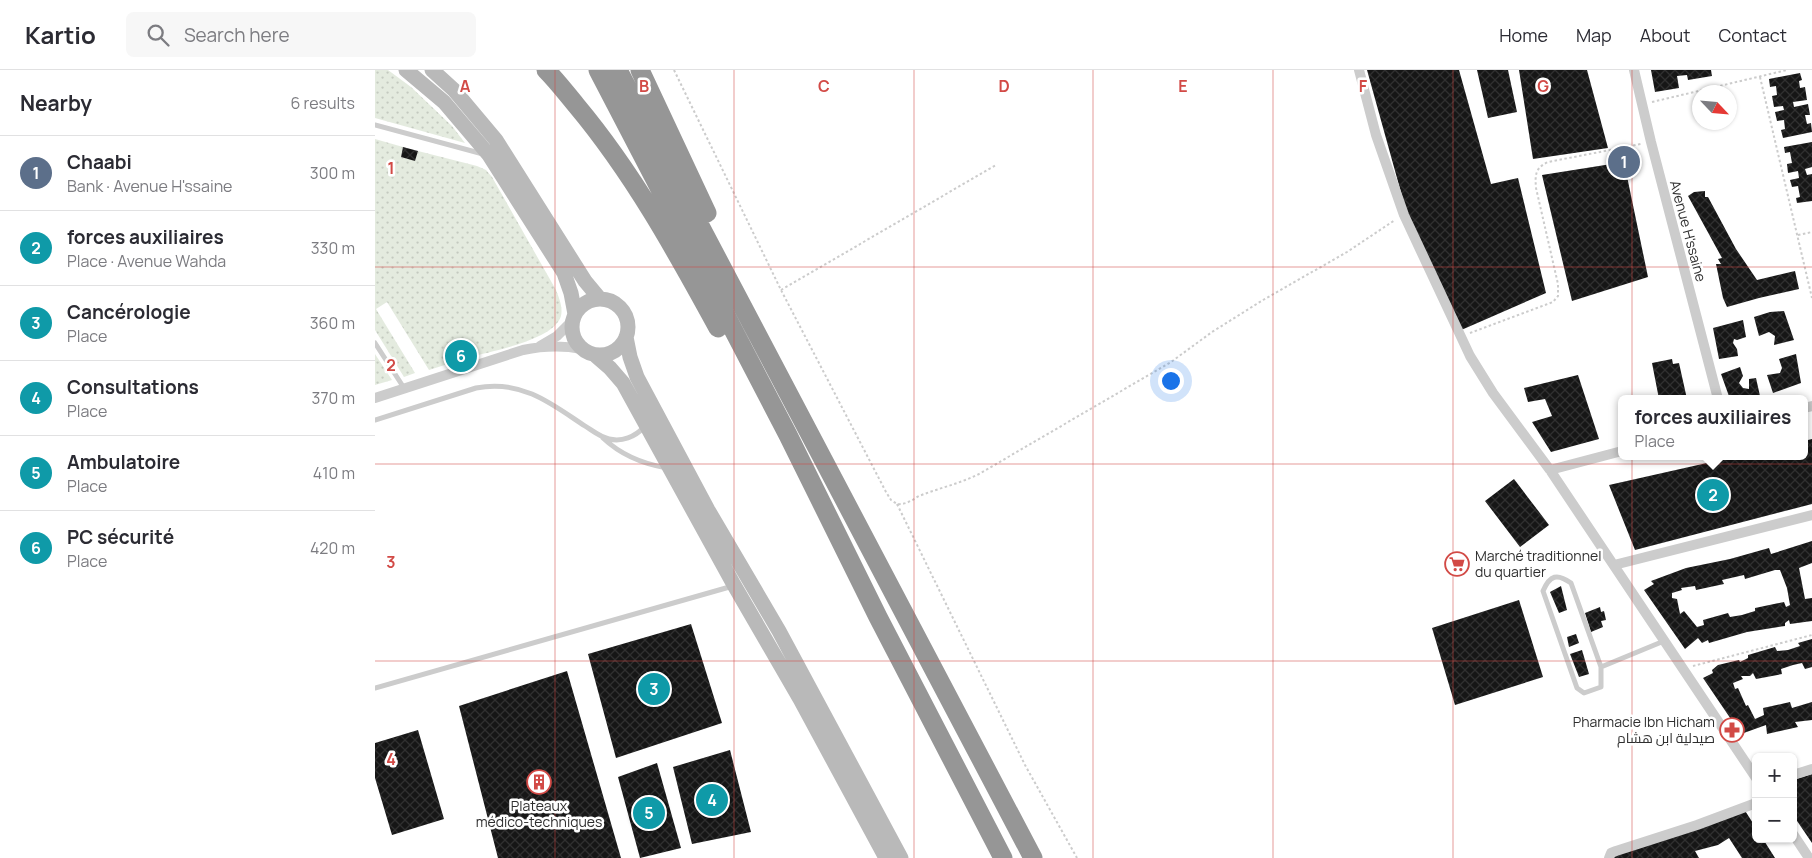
<!DOCTYPE html>
<meta charset="utf-8">
<style>
body{margin:0;font-family:Manrope,Cairo,sans-serif;background:#f7f7f7;color:#2b2b33}
.controls{position:absolute;right:15px;bottom:15px;display:grid;overflow:hidden;border-radius:8px;box-shadow:0 1px 4px #0004}
.controls button{width:45px;height:45px;display:grid;place-items:center;padding:0;border:0;border-bottom:1px solid #e1e1e2;background:#fff;color:#2b2b33;font:25px sans-serif}
.compass{position:absolute;left:1317px;top:15px;width:45px;height:45px;border-radius:50%;background:#fff;box-shadow:0 1px 4px #0004;rotate:116deg}
.you{position:absolute;left:795px;top:310px;width:18px;height:18px;margin:-12px;border:4px solid #fff;border-radius:50%;background:#1a73e8;box-shadow:0 0 0 8px #1a73e833}
.badge{display:grid;place-items:center;width:32px;height:32px;border-radius:50%;background:#2563eb;color:#fff;font-size:16px;font-weight:700}
.pin{position:absolute;translate:-50% -50%;border:2px solid #fff;box-shadow:0 1px 5px #0006}
.popup{position:absolute;left:1243px;top:325px;width:190px;height:65px;box-sizing:border-box;display:grid;place-content:center;border-radius:8px;background:#fff;filter:drop-shadow(0 1px 4px #0005);font-size:16px;white-space:nowrap;color:#7c7c81}
.popup b{font-size:19px;color:#2b2b33}
.popup::after{content:'';position:absolute;left:50%;top:100%;margin-left:-10px;border:10px solid transparent;border-top-color:#fff}
.list{margin:0;padding:0;list-style:none}
h2{display:flex;justify-content:space-between;align-items:center;height:65px;margin:0;padding:0 20px;font-size:21px}
h2 small{font-size:16px;font-weight:400;color:#7c7c81}
.list li{display:grid;grid-template-columns:32px 1fr auto;gap:15px;align-items:center;box-sizing:border-box;height:75px;padding:0 20px;border-top:1px solid #e1e1e2}
.list b{display:block;font-size:19px;white-space:nowrap}
.list p{margin:0;font-size:16px;white-space:nowrap;color:#7c7c81}
.list em{font-size:16px;font-style:normal;color:#7c7c81}
.icon{flex:none;width:28px;height:28px;fill:none;stroke:currentColor;stroke-width:2;stroke-linecap:round;stroke-linejoin:round}
.map{position:relative;flex:none;width:1437px;height:788px;overflow:hidden}
header{display:flex;align-items:center;gap:30px;box-sizing:border-box;height:70px;padding:0 25px;background:#fff;border-bottom:1px solid #e1e1e2}
header strong{font-size:24px}
nav{display:flex;gap:28px;margin-inline-start:auto;font-size:18px}
.search{width:350px;height:45px;background:#f7f7f7;display:flex;align-items:center;gap:12px;box-sizing:border-box;padding:0 18px;border-radius:8px;color:#7c7c81;font-size:19px}
main{display:flex}
aside{flex:1;background:#fff}
.map>svg:first-child{display:block}
.grass{fill:url(#grass-dots)}
.building{fill:url(#building-cross-hatch);fill-rule:evenodd}
.lines{fill:none;stroke-linecap:round;stroke-linejoin:round}
.path{stroke:#ccc;stroke-width:2;stroke-dasharray:2.5 2.5;stroke-linecap:butt}
.lane{stroke:#ccc;stroke-width:5}
.street{stroke:#ccc;stroke-width:10}
.secondary{stroke:#b9b9b9;stroke-width:15}
.highway{stroke:#969696;stroke-width:19}
.grid{fill:none;stroke:#d24a46;stroke-width:1;stroke-opacity:0.55}
.labels{text-anchor:middle;stroke-width:5;stroke-linejoin:round;paint-order:stroke}
.street-label{font-size:14px;fill:#2f2f2f;stroke:#fff}
.poi-label{font-size:14px;fill:#2f2f2f;stroke:#fff;text-anchor:start}
.grid-label{font-size:16px;text-anchor:middle;font-weight:bold;fill:#d24a46;stroke:#fff;stroke-width:5;stroke-linejoin:round;paint-order:stroke}
</style>
<header>
<strong>Kartio</strong>
<div class="search"><svg class="icon" aria-label="search" viewBox="0 0 24 24"><circle cx="10" cy="10" r="6"/><path d="M15 15l6 6"/></svg>Search here</div>
<nav><a>Home</a><a>Map</a><a>About</a><a>Contact</a></nav>
</header>
<main>
<aside>
<h2>Nearby<small>6 results</small></h2>
<ul class="list">
<li><span class="badge" style="background:#5c6f8a">1</span><div><b>Chaabi</b><p>Bank · Avenue H'ssaine</p></div><em>300 m</em></li>
<li><span class="badge" style="background:#0f9aa8">2</span><div><b>forces auxiliaires</b><p>Place · Avenue Wahda</p></div><em>330 m</em></li>
<li><span class="badge" style="background:#0f9aa8">3</span><div><b>Cancérologie</b><p>Place</p></div><em>360 m</em></li>
<li><span class="badge" style="background:#0f9aa8">4</span><div><b>Consultations</b><p>Place</p></div><em>370 m</em></li>
<li><span class="badge" style="background:#0f9aa8">5</span><div><b>Ambulatoire</b><p>Place</p></div><em>410 m</em></li>
<li><span class="badge" style="background:#0f9aa8">6</span><div><b>PC sécurité</b><p>Place</p></div><em>420 m</em></li>
</ul>
</aside>
<div class="map">
<svg width="1437" height="788" viewBox="0 0 1437 788">
<defs>
<pattern id="grass-dots" width="8" height="8" patternUnits="userSpaceOnUse" patternTransform="scale(1.25)"><rect width="8" height="8" fill="#e4ebdf"/><path d="M2 2h.1M6 6h.1" fill="none" stroke="#c4cac0" stroke-width="1.8" stroke-linecap="round"/></pattern>
<pattern id="building-cross-hatch" width="8" height="8" patternUnits="userSpaceOnUse" patternTransform="scale(1.25)"><rect width="8" height="8" fill="#161616"/><path d="M0 0l8 8M0 8l8-8" fill="none" stroke="#303030"/></pattern>
</defs>
<rect width="100%" height="100%" fill="#fff"/>
<path class="grass" d="M 0,0 L 13,0 L 36,17 L 77,56 L 90,73 L 0,48 Z
M 0,69 L 28,77 L 26,87 L 40,90 L 43,81 L 102,96 L 111,100 L 117,107 L 181,220 C 184,228 188,237 186,246 C 179,270 117,281 96,287 L 93,279 L 77,285 L 79,292 L 54,300 L 12,232 L 1,239 L 40,303 L 29,307 L 0,260 Z
M 0,284 L 17,310 L 0,315 Z"/>
<path class="building" d="M 992,0 L 1084,0 L 1116,114 L 1143,108 L 1171,223 L 1084,261 L 1032,144 Z
M 1102,0 L 1133,0 L 1142,42 L 1113,48 Z
M 1144,0 L 1212,0 L 1233,78 L 1158,89 Z
M 1276,0 L 1336,0 L 1337,6 L 1313,10 L 1312,5 L 1302,6 L 1304,18 L 1280,22 Z
M 1425,3 L 1427,10 L 1424,11 L 1425,18 L 1430,17 L 1432,30 L 1418,32 L 1419,37 L 1433,34 L 1435,45 L 1430,45 L 1432,54 L 1436,53 L 1437,62 L 1408,68 L 1406,60 L 1410,59 L 1409,50 L 1402,51 L 1400,42 L 1409,40 L 1408,36 L 1399,37 L 1397,26 L 1402,25 L 1401,16 L 1395,17 L 1394,9 Z
M 1437,72 L 1437,97 L 1430,99 L 1432,105 L 1437,104 L 1437,131 L 1422,133 L 1421,128 L 1425,127 L 1423,116 L 1417,117 L 1415,110 L 1424,108 L 1423,101 L 1413,103 L 1412,94 L 1417,93 L 1415,82 L 1410,83 L 1409,77 Z
M 28,77 L 43,81 L 40,91 L 26,87 Z
M 1249,92 L 1273,207 L 1197,231 L 1167,105 Z
M 1330,121 L 1330,127 L 1333,127 L 1361,179 L 1382,210 L 1420,201 L 1424,219 L 1384,228 L 1352,237 L 1348,228 L 1341,194 L 1346,194 L 1343,189 L 1347,188 L 1313,126 L 1319,122 Z
M 1409,241 L 1419,270 L 1399,275 L 1400,266 L 1394,262 L 1384,266 L 1379,247 L 1395,242 Z
M 1368,250 L 1371,267 L 1362,270 L 1359,269 L 1358,273 L 1362,279 L 1363,286 L 1344,289 L 1338,258 Z
M 93,279 L 96,288 L 80,293 L 77,285 Z
M 1421,284 L 1426,313 L 1398,323 L 1392,305 L 1405,303 L 1407,298 L 1404,289 Z
M 1297,289 L 1298,294 L 1304,293 L 1312,329 L 1284,329 L 1277,293 Z
M 1365,297 L 1368,306 L 1364,313 L 1368,318 L 1374,319 L 1374,309 L 1381,308 L 1385,326 L 1376,329 L 1355,329 L 1346,304 Z
M 1203,305 L 1224,369 L 1176,382 L 1157,352 L 1177,346 L 1170,329 L 1153,332 L 1149,318 Z
M 1437,369 L 1437,434 L 1260,480 L 1234,415 L 1363,386 L 1429,386 L 1429,371 Z
M 1139,409 L 1174,455 L 1145,477 L 1110,431 Z
M 1437,471 L 1437,493 L 1424,498 L 1430,529 L 1437,528 L 1437,551 L 1415,554 L 1414,550 L 1410,553 L 1410,556 L 1372,562 L 1334,573 L 1333,570 L 1327,573 L 1323,568 L 1310,579 L 1269,520 L 1279,514 L 1276,511 L 1311,498 L 1355,489 L 1394,478 L 1396,484 ZM 1400,500 L 1405,500 L 1412,518 L 1415,535 L 1411,537 L 1409,532 L 1380,538 L 1380,541 L 1367,545 L 1355,547 L 1353,543 L 1328,550 L 1329,555 L 1322,557 L 1309,541 L 1305,544 L 1302,529 L 1297,528 L 1297,523 L 1307,520 L 1306,518 L 1320,516 L 1321,520 L 1349,514 L 1347,510 L 1369,505 L 1370,509 Z
M 1186,516 L 1192,540 L 1184,543 L 1175,522 Z
M 1144,530 L 1168,607 L 1080,635 L 1057,558 Z
M 1225,537 L 1226,542 L 1229,541 L 1231,550 L 1226,551 L 1228,557 L 1216,562 L 1210,543 Z
M 316,554 L 347,653 L 241,688 L 213,584 Z
M 1201,564 L 1204,573 L 1194,577 L 1192,567 Z
M 1437,569 L 1437,597 L 1430,599 L 1427,593 L 1418,595 L 1406,599 L 1407,604 L 1381,609 L 1378,603 L 1375,606 L 1366,606 L 1368,609 L 1358,613 L 1360,619 L 1363,618 L 1371,636 L 1373,635 L 1380,649 L 1389,645 L 1388,638 L 1415,632 L 1417,638 L 1437,632 L 1437,650 L 1420,652 L 1423,657 L 1392,664 L 1391,655 L 1366,664 L 1328,608 L 1338,603 L 1337,600 L 1343,595 L 1364,590 L 1365,592 L 1373,588 L 1373,585 L 1400,577 L 1402,581 L 1413,580 L 1425,576 L 1423,573 Z
M 1207,580 L 1214,604 L 1204,607 L 1195,584 Z
M 192,601 L 246,788 L 123,788 L 84,636 Z
M 43,660 L 69,749 L 17,765 L 0,708 L 0,673 Z
M 355,680 L 376,762 L 317,774 L 298,697 Z
M 282,693 L 306,778 L 265,788 L 243,707 Z
M 1437,704 L 1437,773 L 1418,745 L 1418,710 Z
M 1369,739 L 1381,758 L 1381,769 L 1388,769 L 1400,788 L 1367,788 L 1354,768 L 1343,775 L 1320,781 L 1324,788 L 1239,788 L 1238,785 Z"/>
<g class="lines">
<path class="path" d="M 299,0 L 406,220 L 511,422 L 516,430 L 522,434 C 531,435 537,430 544,426 C 564,418 584,414 604,404 L 796,292 L 837,262 L 888,230 L 972,182 L 1020,150
M 1385,7 L 1437,228
M 1277,32 L 1412,0
M 1423,165 L 1437,162
M 406,220 L 621,95
M 1095,263 L 1178,232 L 1183,226 L 1183,214 L 1161,118 C 1160,105 1160,98 1173,92 L 1266,74
M 522,434 L 650,695 L 702,788
M 1318,596 L 1437,565"/>
<path class="lane" d="M 0,55 L 108,84
M 0,273 L 29,318
M 0,350 L 101,318 C 121,314 138,316 157,324 C 176,332 193,345 210,356 C 218,361 225,367 234,369 C 247,372 260,367 269,357
M 228,368 C 246,385 268,394 292,398
M 1226,597 L 1196,513 C 1182,503 1175,505 1168,521 L 1202,618 L 1209,623 L 1226,617 L 1226,597 L 1289,571
M 0,618 L 358,516"/>
<path class="street" d="M 984,0 L 1001,65 L 1029,145 L 1095,286 L 1118,323 L 1175,400 L 1381,708
M 1259,0 L 1276,72 L 1343,329
M 165,276 L 182,266 L 197,251
M 0,328 L 148,280 C 167,276 187,275 207,279
M 1429,338 L 1437,336
M 1175,400 L 1247,381
M 1239,495 L 1437,445
M 1418,705 L 1437,699
M 1418,764 L 1434,788
M 1234,788 L 1236,783 L 1241,781 L 1322,755 L 1381,733"/>
<path class="secondary" d="M 31,0 L 69,32 L 114,85 L 189,203 L 196,223 L 200,244
M 57,0 L 79,20 L 121,70 L 210,211 L 225,229
M197 257a28 28 0 1 1 56 0a28 28 0 1 1-56 0Z
M 251,267 L 255,287 L 262,307 L 333,440 L 404,561 L 526,788
M 220,285 L 235,298 L 248,313 L 359,515 L 425,629 L 511,788"/>
<path class="highway" d="M 171,0 C 182,11 191,23 201,35 C 258,103 301,181 343,258
M 223,0 L 413,365 L 503,547 L 628,788
M 243,0 L 658,788
M 265,0 L 332,143"/>
</g>
<path class="grid" d="M 180,0 L 180,788M 359,0 L 359,788M 539,0 L 539,788M 718,0 L 718,788M 898,0 L 898,788M 1078,0 L 1078,788M 1257,0 L 1257,788M 0,197 L 1437,197M 0,394 L 1437,394M 0,591 L 1437,591"/>
<defs>
<g id="supermarket-ring" transform="scale(1.25)"><circle r="9.5" fill="#fff" stroke="#d24a46" stroke-width="1.5"/><path d="M-6-5.5h2.5l.6 2H6L4.5 2H-2.5L-4.4-4H-6ZM-1.5 3.2a1.3 1.3 0 1 0 .1 0ZM3 3.2a1.3 1.3 0 1 0 .1 0Z" fill="#d24a46"/></g>
<g id="pharmacy-ring" transform="scale(1.25)"><circle r="9.5" fill="#fff" stroke="#d24a46" stroke-width="1.5"/><path d="M-2-6h4v4h4v4h-4v4h-4v-4h-4v-4h4Z" fill="#d24a46"/></g>
<g id="building-ring" transform="scale(1.25)"><circle r="9.5" fill="#fff" stroke="#d24a46" stroke-width="1.5"/><path d="M-4-6H4V6H1V3H-1V6H-4ZM-2.5-4.3h1.7v1.8h-1.7ZM.8-4.3h1.7v1.8H.8ZM-2.5-1h1.7V.8h-1.7ZM.8-1h1.7V.8H.8Z" fill="#d24a46"/></g>
</defs>
<g fill-rule="evenodd">
<use href="#supermarket-ring" x="1082" y="494"/>
<use href="#pharmacy-ring" x="1357" y="660"/>
<use href="#building-ring" x="164" y="712"/>
</g>
<g class="labels">
<g class="street-label">
<text transform="translate(1313 161) rotate(75)" y="5">Avenue H'ssaine</text>
</g>
<g class="poi-label">
<text x="1100" y="491">Marché traditionnel<tspan x="1100" dy="16">du quartier</tspan></text>
<text x="1340" y="657" text-anchor="end">Pharmacie Ibn Hicham<tspan x="1340" dy="16">صيدلية ابن هشام</tspan></text>
<text x="164" y="741" text-anchor="middle">Plateaux<tspan x="164" dy="16">médico-techniques</tspan></text>
</g>
</g>
<g class="grid-label">
<text x="90" y="22">A</text>
<text x="269" y="22">B</text>
<text x="449" y="22">C</text>
<text x="629" y="22">D</text>
<text x="808" y="22">E</text>
<text x="988" y="22">F</text>
<text x="1168" y="22">G</text>
<text x="16" y="104">1</text>
<text x="16" y="301">2</text>
<text x="16" y="498">3</text>
<text x="16" y="695">4</text>
</g>
</svg>
<div class="controls">
<button>+</button>
<button>−</button>
</div>
<svg class="compass" viewBox="-18 -18 36 36"><path d="M0-13l5 13h-10z" fill="#e53935"/><path d="M0 13l5-13h-10z" fill="#7c7c81"/></svg>
<div class="you"></div>
<div class="pin badge" style="left:1249px;top:92px;background:#5c6f8a">1</div>
<div class="pin badge" style="left:1338px;top:425px;background:#0f9aa8">2</div>
<div class="popup"><b>forces auxiliaires</b>Place</div>
<div class="pin badge" style="left:279px;top:619px;background:#0f9aa8">3</div>
<div class="pin badge" style="left:337px;top:730px;background:#0f9aa8">4</div>
<div class="pin badge" style="left:274px;top:743px;background:#0f9aa8">5</div>
<div class="pin badge" style="left:86px;top:286px;background:#0f9aa8">6</div>
</div>
</main>
